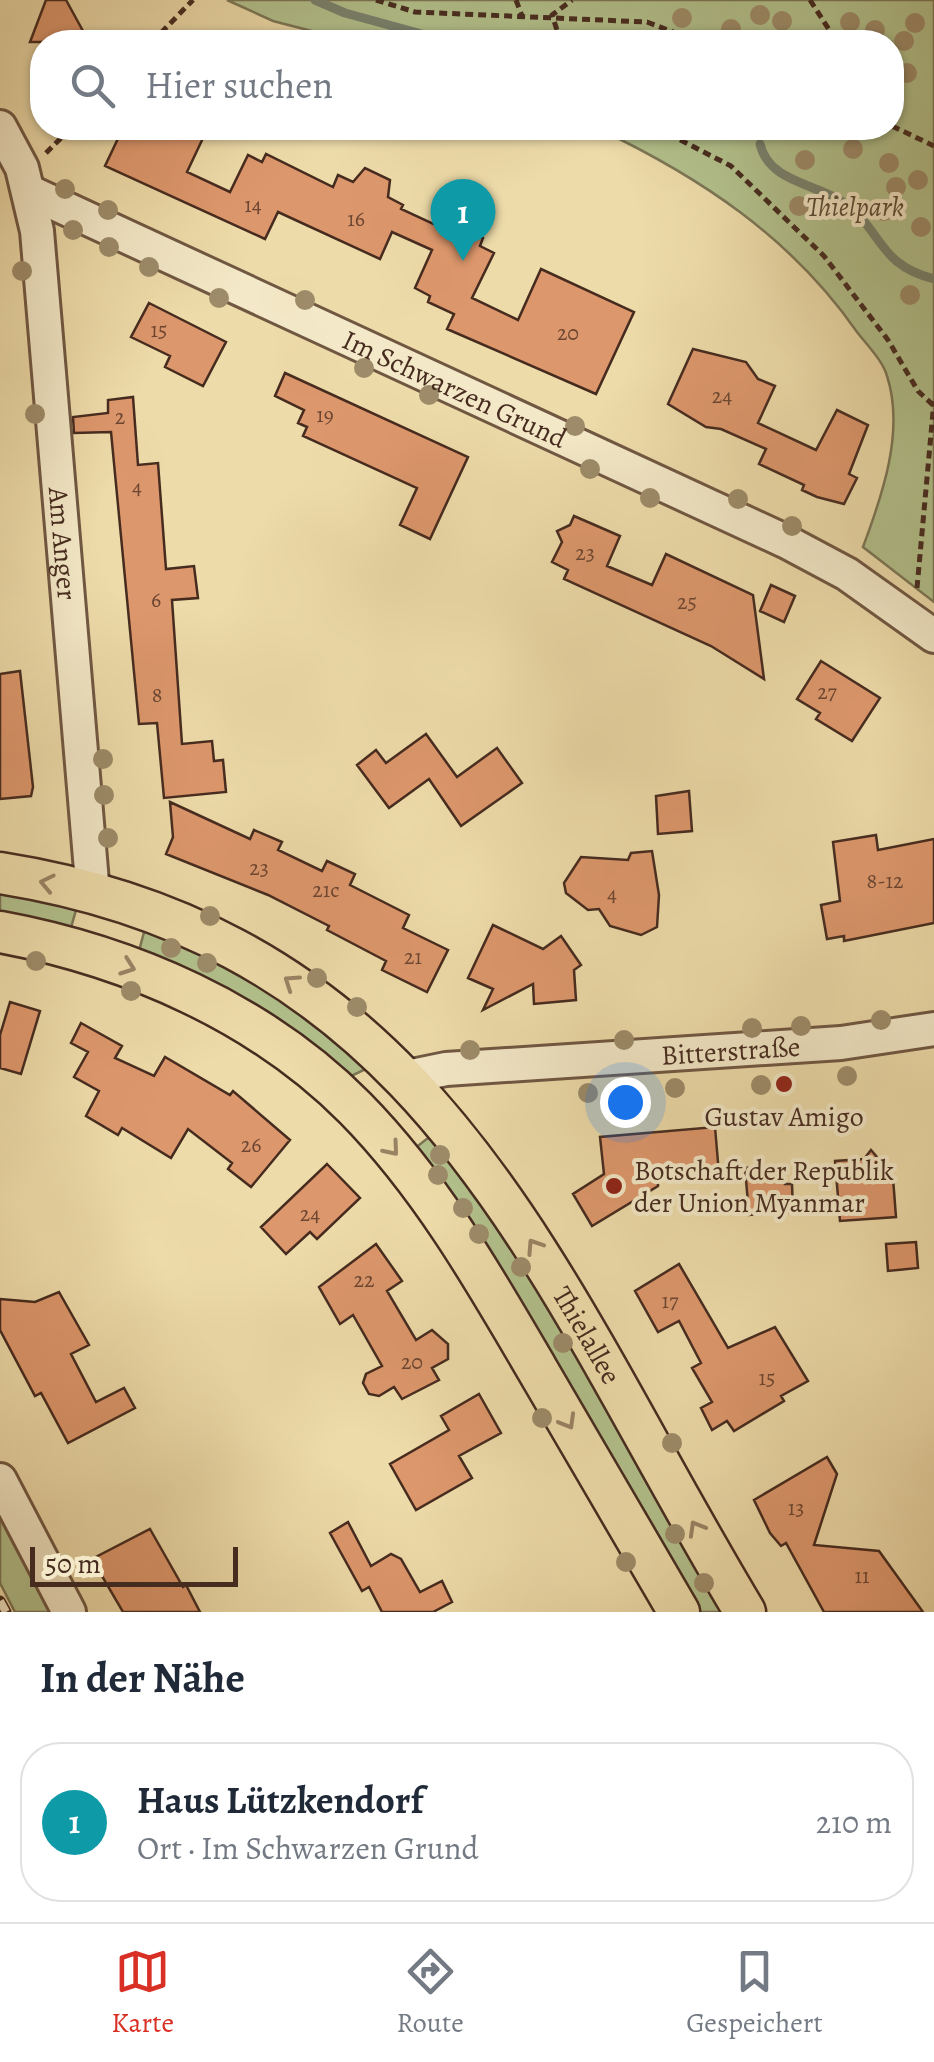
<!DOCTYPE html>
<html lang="de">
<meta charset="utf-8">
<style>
body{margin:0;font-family:Alegreya,serif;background:#f2f2f3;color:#1f2937}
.scale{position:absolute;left:30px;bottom:25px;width:208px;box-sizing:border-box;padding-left:10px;border:5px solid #462b1f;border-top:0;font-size:28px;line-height:35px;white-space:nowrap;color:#462b1f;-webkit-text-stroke:8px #f3e8c7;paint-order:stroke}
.you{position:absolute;left:625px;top:1102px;width:35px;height:35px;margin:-25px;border:8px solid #fff;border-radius:50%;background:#1a73e8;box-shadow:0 0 0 15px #1a73e833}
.badge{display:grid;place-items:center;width:65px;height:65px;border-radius:50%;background:#d93025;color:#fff;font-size:32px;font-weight:700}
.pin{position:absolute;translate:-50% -82px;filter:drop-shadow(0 2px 5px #0008)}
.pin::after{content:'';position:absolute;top:52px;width:35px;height:30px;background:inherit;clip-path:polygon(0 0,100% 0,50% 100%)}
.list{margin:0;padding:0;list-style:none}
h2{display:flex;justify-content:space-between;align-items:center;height:130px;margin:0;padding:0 40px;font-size:42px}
h2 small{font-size:32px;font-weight:400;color:#747a83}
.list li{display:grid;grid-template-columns:65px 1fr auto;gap:30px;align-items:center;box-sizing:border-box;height:160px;margin:0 20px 20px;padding:0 20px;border:2px solid #e0e1e3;border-radius:40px}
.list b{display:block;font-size:38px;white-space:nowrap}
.list p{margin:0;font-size:32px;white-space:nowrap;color:#747a83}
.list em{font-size:32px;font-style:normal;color:#747a83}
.icon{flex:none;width:55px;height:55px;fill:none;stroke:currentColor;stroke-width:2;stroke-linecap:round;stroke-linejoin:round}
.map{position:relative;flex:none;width:934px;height:1612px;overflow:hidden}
.search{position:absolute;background:#fff;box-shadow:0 2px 8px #0004;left:30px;right:30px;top:30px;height:110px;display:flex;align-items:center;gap:25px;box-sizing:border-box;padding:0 35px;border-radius:40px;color:#747a83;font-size:38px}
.sheet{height:310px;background:#fff}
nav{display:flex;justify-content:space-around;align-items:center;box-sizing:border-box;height:140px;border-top:2px solid #e0e1e3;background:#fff;font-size:28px;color:#747a83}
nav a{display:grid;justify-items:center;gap:5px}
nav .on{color:#d93025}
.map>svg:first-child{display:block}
.green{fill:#b2c18c;stroke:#7c7656;stroke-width:2.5}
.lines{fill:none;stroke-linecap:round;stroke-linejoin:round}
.stream{stroke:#78826e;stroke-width:9}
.building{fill:#dd976c;stroke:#462b1f;stroke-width:2.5}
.minor-casing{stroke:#705742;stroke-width:38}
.major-casing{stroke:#462b1f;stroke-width:45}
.path{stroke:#462b1f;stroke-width:5;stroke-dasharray:8 5;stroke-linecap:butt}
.minor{stroke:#f3e8c7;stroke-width:32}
.major{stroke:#eddba9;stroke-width:40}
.rail-casing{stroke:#462b1f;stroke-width:11}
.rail{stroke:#f3e8c7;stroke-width:8;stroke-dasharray:22;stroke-linecap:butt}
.tree{fill:#9d8b69}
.oneway{stroke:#9a8364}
.poi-dot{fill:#8f2418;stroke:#f3e8c7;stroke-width:4}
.labels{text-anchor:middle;stroke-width:8;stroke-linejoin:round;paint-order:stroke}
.number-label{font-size:22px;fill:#6c4632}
.park-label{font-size:28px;font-style:italic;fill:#5c4935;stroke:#f3e8c7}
.street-label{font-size:28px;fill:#462b1f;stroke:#f3e8c7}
.poi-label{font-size:28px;fill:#462b1f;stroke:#f3e8c7}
</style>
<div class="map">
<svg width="934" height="1612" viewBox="0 0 934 1612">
<rect width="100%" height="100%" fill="#eddba9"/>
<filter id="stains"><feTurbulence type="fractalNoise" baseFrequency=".002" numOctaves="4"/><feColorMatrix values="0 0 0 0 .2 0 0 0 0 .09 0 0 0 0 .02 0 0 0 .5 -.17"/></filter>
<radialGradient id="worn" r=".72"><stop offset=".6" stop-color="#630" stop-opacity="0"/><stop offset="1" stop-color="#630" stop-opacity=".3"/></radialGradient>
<path class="green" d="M 227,0 L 934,0 L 934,602 L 863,547 C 882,496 905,431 887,376 C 883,361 867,345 857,332 C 791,237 700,177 597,128 L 892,128 L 892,42 L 354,42 L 273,21 Z
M 0,886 L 76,910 L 70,931 L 0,920 Z
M 146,925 L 223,958 L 370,1067 L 347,1078 L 137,958 Z
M 437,1131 L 492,1206 L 729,1612 L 691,1612 L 410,1152 Z
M 0,1509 L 54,1612 L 15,1612 L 0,1583 Z"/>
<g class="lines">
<path class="stream" d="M 315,0 L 345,13 L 451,42
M 760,144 C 769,182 814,183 841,201 C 884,230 876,264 934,279"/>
</g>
<path class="building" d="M 46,0 L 66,0 L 89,42 L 30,42 Z
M 123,128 L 202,128 L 199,134 L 204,136 L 187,172 L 230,192 L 248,155 L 262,162 L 266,154 L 333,187 L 338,175 L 353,182 L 365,168 L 390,180 L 388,197 L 403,205 L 401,209 L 457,235 L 461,228 L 483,238 L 480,246 L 494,253 L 472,298 L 518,320 L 541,269 L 634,312 L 596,394 L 447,329 L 454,314 L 428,302 L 430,296 L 415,288 L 432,250 L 392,232 L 380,259 L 278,212 L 265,239 L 105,166 Z
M 149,303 L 226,342 L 203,386 L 165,367 L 170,356 L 131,337 Z
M 693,349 L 746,362 L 758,379 L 775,386 L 758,423 L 816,450 L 837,410 L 868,425 L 849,474 L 857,478 L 844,504 L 817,497 L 802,490 L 804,485 L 759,464 L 766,449 L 721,429 L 706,427 L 668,404 Z
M 285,373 L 468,457 L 430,539 L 400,525 L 417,488 L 303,436 L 307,427 L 298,423 L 304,410 L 275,396 Z
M 133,397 L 138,465 L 158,463 L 166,569 L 194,566 L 198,598 L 172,600 L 182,744 L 212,741 L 214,761 L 223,760 L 226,792 L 164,798 L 157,723 L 139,724 L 111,432 L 74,433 L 73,417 L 108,413 L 108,400 Z
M 574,516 L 620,536 L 607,566 L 652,585 L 666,554 L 753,595 L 764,679 L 711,646 L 564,579 L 568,570 L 552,562 L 562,542 L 557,531 L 570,525 Z
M 771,585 L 795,596 L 784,622 L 760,611 Z
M 821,661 L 880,698 L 852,741 L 816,719 L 820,713 L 797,699 Z
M 20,671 L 33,787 L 31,796 L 0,799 L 0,674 Z
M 426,734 L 457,777 L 497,748 L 522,783 L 461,826 L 429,779 L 389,808 L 357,765 L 376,750 L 386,763 Z
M 689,791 L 692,831 L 658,834 L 656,796 Z
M 170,802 L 250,839 L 254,830 L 282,842 L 278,850 L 322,871 L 327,861 L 355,874 L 350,885 L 409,915 L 403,928 L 448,950 L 427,992 L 382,970 L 386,961 L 327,930 L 329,926 L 268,895 L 166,854 L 173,837 Z
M 876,835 L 878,850 L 934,839 L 934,923 L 844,941 L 844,936 L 827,939 L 821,905 L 840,901 L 833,842 Z
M 652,851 L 659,895 L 657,927 L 641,935 L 610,926 L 599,909 L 588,910 L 566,893 L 564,883 L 581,857 L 628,860 L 631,853 Z
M 493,925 L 543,949 L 561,936 L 581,965 L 574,970 L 576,1000 L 534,1004 L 533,984 L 483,1010 L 493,989 L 468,978 Z
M 10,1002 L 40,1011 L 21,1074 L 0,1068 L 0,1035 Z
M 81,1023 L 122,1046 L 115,1058 L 154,1076 L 165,1057 L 230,1095 L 233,1091 L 290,1140 L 251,1187 L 228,1169 L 232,1163 L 188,1129 L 171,1158 L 122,1128 L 118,1135 L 86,1116 L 99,1091 L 74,1077 L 88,1052 L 71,1043 Z
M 715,1127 L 719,1174 L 658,1178 L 658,1186 L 592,1226 L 573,1194 L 604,1174 L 600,1137 Z
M 871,1150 L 883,1164 L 885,1179 L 893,1178 L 896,1217 L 840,1221 L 835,1161 L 864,1159 Z
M 327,1164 L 360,1198 L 317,1239 L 310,1232 L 286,1254 L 261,1227 Z
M 784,1165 L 785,1184 L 792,1184 L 793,1212 L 749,1215 L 745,1168 Z
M 916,1242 L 918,1268 L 888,1271 L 886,1244 Z
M 376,1244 L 402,1281 L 387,1291 L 416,1340 L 432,1330 L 448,1344 L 448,1359 L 432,1368 L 439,1380 L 402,1399 L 394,1387 L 379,1396 L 369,1394 L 363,1383 L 366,1374 L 382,1366 L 353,1315 L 340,1324 L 319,1287 Z
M 679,1264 L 728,1348 L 775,1327 L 808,1381 L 781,1396 L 784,1401 L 734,1431 L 727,1421 L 712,1430 L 701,1408 L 712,1402 L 692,1368 L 701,1363 L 679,1321 L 658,1332 L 635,1291 Z
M 59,1292 L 89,1345 L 71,1354 L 96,1402 L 124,1388 L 135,1408 L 68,1443 L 41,1393 L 35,1396 L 0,1330 L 0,1299 L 35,1302 Z
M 479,1394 L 501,1433 L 459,1456 L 472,1478 L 416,1510 L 390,1464 L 449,1430 L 441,1416 Z
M 827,1457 L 837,1474 L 814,1545 L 879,1551 L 923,1612 L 824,1612 L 786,1543 L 781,1546 L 770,1533 L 754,1500 Z
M 348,1522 L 371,1566 L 391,1554 L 401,1559 L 420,1592 L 442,1581 L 452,1602 L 433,1612 L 382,1612 L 369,1587 L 362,1591 L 330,1533 Z
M 150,1529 L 183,1587 L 186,1585 L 200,1612 L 123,1612 L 92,1559 Z"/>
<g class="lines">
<g class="minor-casing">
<g id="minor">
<path id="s1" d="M 0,127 L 22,168 L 37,231 L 93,894"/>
<path id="s2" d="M 30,192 L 787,542 L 847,574 L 934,636"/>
<path id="s3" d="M 407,1077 L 446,1069 L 841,1043 L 934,1029"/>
<path d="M 0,1480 L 69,1612"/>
</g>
</g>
<g class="major-casing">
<g id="major">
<path id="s4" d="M 0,873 C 436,942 545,1280 745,1612"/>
<path d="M 0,932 C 130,956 261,1013 355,1108 C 430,1184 484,1278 537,1369 C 584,1450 632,1531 679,1612"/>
</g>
</g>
<path class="path" d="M 376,0 L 415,12 L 647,22 L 699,42
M 516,0 L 522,16
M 810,0 L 837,42
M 152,42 L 193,0
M 561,42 L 552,15 L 572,0
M 892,126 L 934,146
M 657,128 L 731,166 L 824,256 L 888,340 L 918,391 L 934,406
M 46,153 L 71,128
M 917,588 L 934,401"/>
<use href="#minor" class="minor"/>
<use href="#major" class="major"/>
<g class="rail-casing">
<path id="rail" d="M 0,1601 L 6,1612"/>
</g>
<use href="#rail" class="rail"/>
</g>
<g class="tree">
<circle cx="760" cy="15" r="10"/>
<circle cx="682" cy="18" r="10"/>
<circle cx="782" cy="21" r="10"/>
<circle cx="850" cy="22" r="10"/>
<circle cx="915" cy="23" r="10"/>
<circle cx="731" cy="29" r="10"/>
<circle cx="875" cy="30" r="10"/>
<circle cx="904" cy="41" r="10"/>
<circle cx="907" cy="73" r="10"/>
<circle cx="853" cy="149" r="10"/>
<circle cx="805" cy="160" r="10"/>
<circle cx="889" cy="163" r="10"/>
<circle cx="918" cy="180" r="10"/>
<circle cx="896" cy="187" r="10"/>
<circle cx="65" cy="189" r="10"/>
<circle cx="799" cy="206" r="10"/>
<circle cx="108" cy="210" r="10"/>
<circle cx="884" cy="211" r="10"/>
<circle cx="921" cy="227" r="10"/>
<circle cx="73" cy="230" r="10"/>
<circle cx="109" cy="247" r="10"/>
<circle cx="149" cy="267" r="10"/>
<circle cx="22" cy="271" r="10"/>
<circle cx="910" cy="295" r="10"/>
<circle cx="219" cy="298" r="10"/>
<circle cx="305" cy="300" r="10"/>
<circle cx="364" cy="368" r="10"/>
<circle cx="429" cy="395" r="10"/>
<circle cx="35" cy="414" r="10"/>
<circle cx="575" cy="426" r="10"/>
<circle cx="590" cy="469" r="10"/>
<circle cx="650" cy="498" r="10"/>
<circle cx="738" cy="499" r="10"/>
<circle cx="792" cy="526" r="10"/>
<circle cx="103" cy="759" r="10"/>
<circle cx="104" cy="795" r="10"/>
<circle cx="108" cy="838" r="10"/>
<circle cx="210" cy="916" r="10"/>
<circle cx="171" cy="948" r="10"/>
<circle cx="36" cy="961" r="10"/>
<circle cx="207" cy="963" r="10"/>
<circle cx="317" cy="978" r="10"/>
<circle cx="131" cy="991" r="10"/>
<circle cx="357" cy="1007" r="10"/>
<circle cx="881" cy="1020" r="10"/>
<circle cx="801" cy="1026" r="10"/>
<circle cx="752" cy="1028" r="10"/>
<circle cx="624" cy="1040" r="10"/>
<circle cx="470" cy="1050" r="10"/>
<circle cx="847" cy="1076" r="10"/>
<circle cx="761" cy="1085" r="10"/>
<circle cx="675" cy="1088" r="10"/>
<circle cx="588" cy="1093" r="10"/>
<circle cx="440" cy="1155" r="10"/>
<circle cx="438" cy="1175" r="10"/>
<circle cx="463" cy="1208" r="10"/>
<circle cx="479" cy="1234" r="10"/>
<circle cx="521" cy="1267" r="10"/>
<circle cx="563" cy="1343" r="10"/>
<circle cx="542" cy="1418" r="10"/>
<circle cx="672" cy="1443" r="10"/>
<circle cx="675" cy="1534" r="10"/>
<circle cx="626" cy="1562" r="10"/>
<circle cx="704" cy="1583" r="10"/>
</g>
<defs><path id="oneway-chevron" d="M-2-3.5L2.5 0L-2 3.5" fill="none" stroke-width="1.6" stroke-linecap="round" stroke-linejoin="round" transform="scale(2.5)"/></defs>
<g class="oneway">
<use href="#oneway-chevron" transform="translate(47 883) rotate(-168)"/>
<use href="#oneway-chevron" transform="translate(128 967) rotate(20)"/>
<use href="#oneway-chevron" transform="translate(291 982) rotate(-146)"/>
<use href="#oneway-chevron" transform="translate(392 1149) rotate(50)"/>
<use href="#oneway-chevron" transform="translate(534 1246) rotate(-123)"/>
<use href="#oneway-chevron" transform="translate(568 1422) rotate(60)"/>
<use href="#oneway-chevron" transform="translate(696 1528) rotate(-120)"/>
</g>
<g class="poi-dot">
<circle cx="784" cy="1084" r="10"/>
<circle cx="614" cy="1186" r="10"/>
</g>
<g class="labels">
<g class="number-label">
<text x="253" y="212">14</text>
<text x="356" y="226">16</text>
<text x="159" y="337">15</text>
<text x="568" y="340">20</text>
<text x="722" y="403">24</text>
<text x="325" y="422">19</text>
<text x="120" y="424">2</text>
<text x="137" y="494">4</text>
<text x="585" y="560">23</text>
<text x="156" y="607">6</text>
<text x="687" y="609">25</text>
<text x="827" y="699">27</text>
<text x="157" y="702">8</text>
<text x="259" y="875">23</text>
<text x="885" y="888">8-12</text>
<text x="326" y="897">21c</text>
<text x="612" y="901">4</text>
<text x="413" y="964">21</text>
<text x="251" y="1152">26</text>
<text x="310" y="1221">24</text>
<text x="364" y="1287">22</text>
<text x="670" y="1308">17</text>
<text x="412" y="1369">20</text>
<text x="767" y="1385">15</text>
<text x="796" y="1515">13</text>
<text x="862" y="1583">11</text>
</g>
<g class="park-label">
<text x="855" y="216">Thielpark</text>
</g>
<g class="street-label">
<text dy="10" stroke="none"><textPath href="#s2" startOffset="468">Im Schwarzen Grund</textPath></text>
<text dy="10" stroke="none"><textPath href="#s1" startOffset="425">Am Anger</textPath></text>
<text dy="10" stroke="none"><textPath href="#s3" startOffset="325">Bitterstraße</textPath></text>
<text dy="10" stroke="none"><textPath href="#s4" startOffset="778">Thielallee</textPath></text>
</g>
<g class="poi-label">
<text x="784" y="1126">Gustav Amigo</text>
<text x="634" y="1180" text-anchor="start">Botschaft der Republik<tspan x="634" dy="32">der Union Myanmar</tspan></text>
</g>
</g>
<rect width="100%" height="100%" filter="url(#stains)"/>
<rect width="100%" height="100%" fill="url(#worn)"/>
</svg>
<div class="scale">50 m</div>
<div class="you"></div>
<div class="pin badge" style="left:463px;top:261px;background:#0f9aa8">1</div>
<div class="search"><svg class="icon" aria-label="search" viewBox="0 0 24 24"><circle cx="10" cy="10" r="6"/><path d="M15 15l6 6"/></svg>Hier suchen</div>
</div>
<section class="sheet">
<h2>In der Nähe<small></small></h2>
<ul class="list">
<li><span class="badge" style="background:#0f9aa8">1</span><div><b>Haus Lützkendorf</b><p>Ort · Im Schwarzen Grund</p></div><em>210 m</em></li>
</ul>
</section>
<nav>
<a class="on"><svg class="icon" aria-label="map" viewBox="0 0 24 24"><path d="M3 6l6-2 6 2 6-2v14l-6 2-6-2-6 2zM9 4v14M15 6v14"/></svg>Karte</a>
<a><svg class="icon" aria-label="directions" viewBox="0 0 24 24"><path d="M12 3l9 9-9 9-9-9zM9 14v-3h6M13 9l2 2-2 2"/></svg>Route</a>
<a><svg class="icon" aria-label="saved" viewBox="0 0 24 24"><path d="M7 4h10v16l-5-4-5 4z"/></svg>Gespeichert</a>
</nav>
